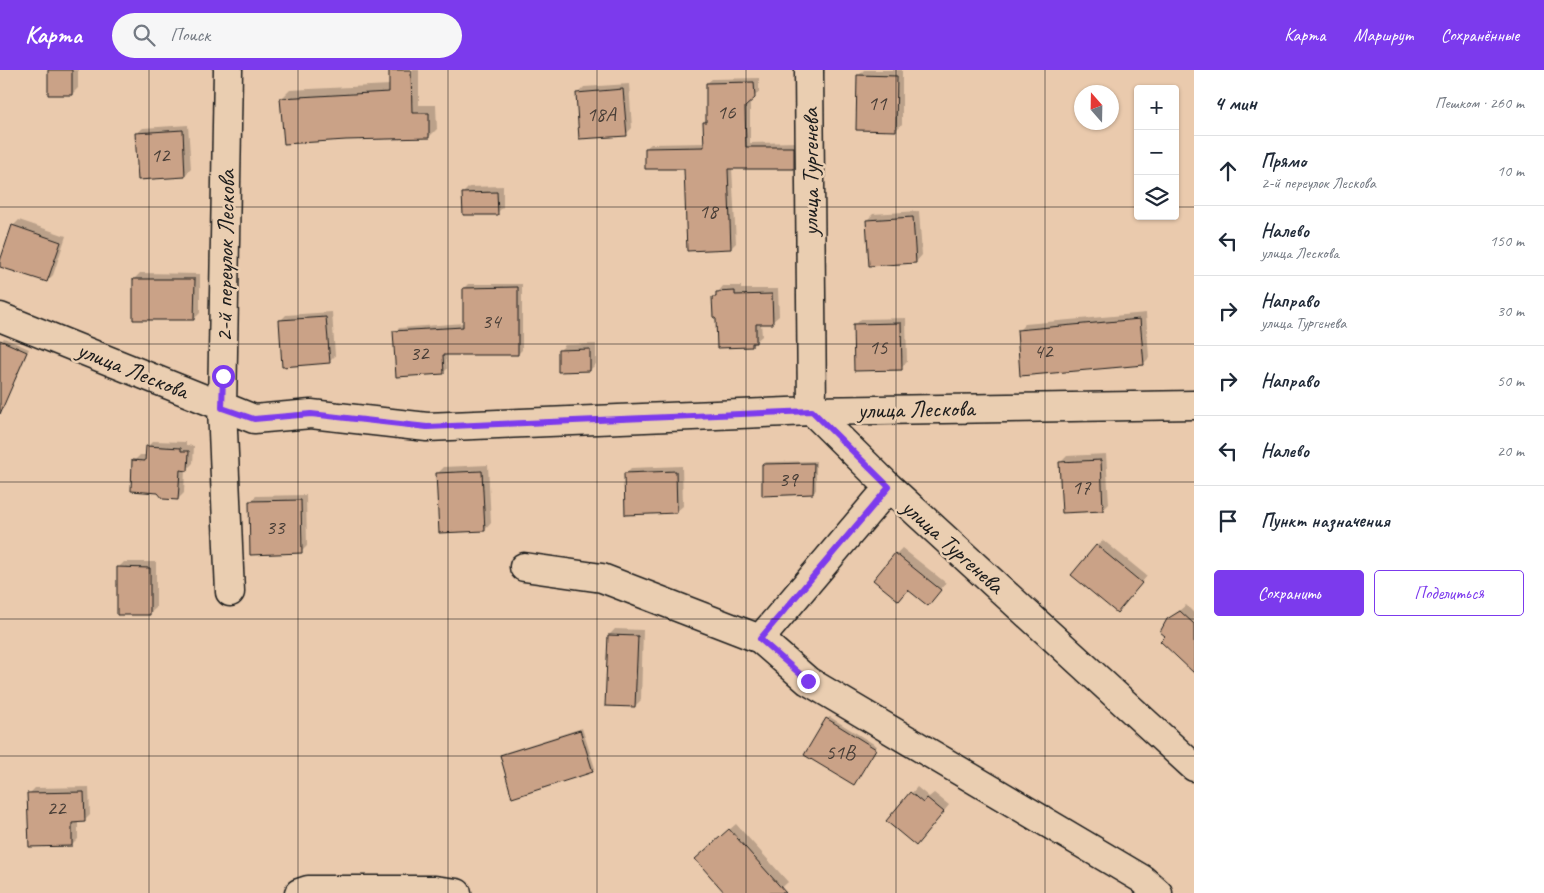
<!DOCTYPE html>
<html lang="ru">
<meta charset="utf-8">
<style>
body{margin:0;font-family:Caveat,sans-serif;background:#f6f6f7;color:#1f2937}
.controls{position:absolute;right:15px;top:15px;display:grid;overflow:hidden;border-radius:5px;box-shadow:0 1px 4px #0004}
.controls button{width:45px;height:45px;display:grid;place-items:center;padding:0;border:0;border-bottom:1px solid #e0e1e3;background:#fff;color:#1f2937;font:25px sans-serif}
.compass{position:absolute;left:1074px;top:15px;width:45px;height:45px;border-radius:50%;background:#fff;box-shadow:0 1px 4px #0004;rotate:340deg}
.stop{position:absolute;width:15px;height:15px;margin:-11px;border:4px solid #7c3aed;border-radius:50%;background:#fff}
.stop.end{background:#7c3aed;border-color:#fff;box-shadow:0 1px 5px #0008}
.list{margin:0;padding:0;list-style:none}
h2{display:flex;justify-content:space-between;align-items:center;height:65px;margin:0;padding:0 20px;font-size:21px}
h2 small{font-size:16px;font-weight:400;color:#747a83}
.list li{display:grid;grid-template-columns:32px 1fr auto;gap:15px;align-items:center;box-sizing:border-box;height:70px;padding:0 20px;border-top:1px solid #e0e1e3}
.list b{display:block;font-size:19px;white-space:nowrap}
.list p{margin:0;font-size:16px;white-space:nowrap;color:#747a83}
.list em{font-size:16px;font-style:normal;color:#747a83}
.actions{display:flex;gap:10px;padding:15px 20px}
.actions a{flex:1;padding:11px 0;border:1px solid #7c3aed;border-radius:5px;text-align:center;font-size:18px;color:#7c3aed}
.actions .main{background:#7c3aed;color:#fff}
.icon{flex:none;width:28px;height:28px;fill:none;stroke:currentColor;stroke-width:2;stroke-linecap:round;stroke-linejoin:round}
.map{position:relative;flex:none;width:1194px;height:823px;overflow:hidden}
header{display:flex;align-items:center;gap:30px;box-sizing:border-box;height:70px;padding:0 25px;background:#7c3aed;color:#fff}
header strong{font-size:24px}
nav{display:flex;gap:28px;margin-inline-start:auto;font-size:18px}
.search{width:350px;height:45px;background:#f6f6f7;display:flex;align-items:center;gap:12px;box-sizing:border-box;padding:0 18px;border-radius:28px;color:#747a83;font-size:19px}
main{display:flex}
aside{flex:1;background:#fff}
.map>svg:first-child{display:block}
.shadow{fill:#0003}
.building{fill:#caa287;stroke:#1c1c1c}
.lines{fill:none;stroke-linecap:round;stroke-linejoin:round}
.minor-casing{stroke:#1c1c1c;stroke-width:31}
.minor{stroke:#eaceb1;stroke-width:28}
.route{stroke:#7c3aed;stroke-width:6}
.grid{fill:none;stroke:#1c1c1c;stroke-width:1;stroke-opacity:0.55}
.labels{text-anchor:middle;stroke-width:5;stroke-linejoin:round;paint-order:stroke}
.number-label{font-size:21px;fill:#483e37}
.street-label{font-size:24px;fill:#1c1c1c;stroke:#eaceb1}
</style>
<header>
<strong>Карта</strong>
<div class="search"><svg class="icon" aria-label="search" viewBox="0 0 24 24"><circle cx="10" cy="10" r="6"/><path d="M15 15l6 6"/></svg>Поиск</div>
<nav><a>Карта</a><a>Маршрут</a><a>Сохранённые</a></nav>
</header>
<main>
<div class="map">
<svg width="1194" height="823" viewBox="0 0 1194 823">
<rect width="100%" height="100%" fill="#eacaad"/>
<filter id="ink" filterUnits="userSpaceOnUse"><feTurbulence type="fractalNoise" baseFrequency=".02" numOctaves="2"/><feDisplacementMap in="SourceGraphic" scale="10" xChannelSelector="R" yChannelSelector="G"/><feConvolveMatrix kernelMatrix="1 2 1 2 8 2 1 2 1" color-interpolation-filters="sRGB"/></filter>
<g filter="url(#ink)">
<path class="shadow" d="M 49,0 L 78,0 L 78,18 L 72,24 Z
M 390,0 L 419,0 L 419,35 L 436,35 L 437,59 L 429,67 L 282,28 L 290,20 L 390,15 Z
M 864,0 L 902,0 L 902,54 L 896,60 L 858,6 Z
M 759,8 L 759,22 L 750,31 L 750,73 L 798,72 L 798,94 L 794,98 L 732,98 L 736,173 L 731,178 L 685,98 L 646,78 L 651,74 L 705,73 L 704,52 L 707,49 L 707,13 L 712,9 Z
M 629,14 L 632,58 L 626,64 L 578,23 L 584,17 Z
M 188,55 L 191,99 L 185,105 L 139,108 L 136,64 L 143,58 Z
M 503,116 L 503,137 L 497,143 L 463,123 L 469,117 Z
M 919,141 L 922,185 L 916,192 L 870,195 L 867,150 L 873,144 Z
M 19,150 L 66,166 L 53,205 L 47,211 L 0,195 L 13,156 Z
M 140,203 L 200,204 L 200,243 L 194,249 L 134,209 Z
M 468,214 L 522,214 L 522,280 L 518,284 L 446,284 L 447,299 L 443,303 L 395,262 L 399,258 L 464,253 L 464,218 Z
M 723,216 L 741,216 L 741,219 L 778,219 L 779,246 L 772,252 L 761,253 L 762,266 L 751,276 L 717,248 L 714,227 Z
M 332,242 L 335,286 L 329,292 L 280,251 L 286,245 Z
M 1146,243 L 1149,288 L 1143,294 L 1019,260 L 1025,254 Z
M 906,248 L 907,292 L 901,298 L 855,255 L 861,249 Z
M 4,268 L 29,279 L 16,309 L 13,312 L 0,306 L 0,274 Z
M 596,274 L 596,294 L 590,300 L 559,281 L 565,275 Z
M 153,371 L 186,372 L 186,375 L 194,376 L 193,393 L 187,399 L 185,399 L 184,423 L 178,429 L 134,391 L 140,385 L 146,385 L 147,377 Z
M 1106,384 L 1109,434 L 1103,440 L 1061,392 L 1067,386 Z
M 816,391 L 816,420 L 813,422 L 763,395 L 766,392 Z
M 488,395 L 491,453 L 485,460 L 438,403 L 444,397 Z
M 682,396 L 683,436 L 676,442 L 625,404 L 631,398 Z
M 306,425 L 307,476 L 301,482 L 250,432 L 256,426 Z
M 1103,470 L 1147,506 L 1123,535 L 1073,505 Z
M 902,478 L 946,513 L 928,534 L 896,484 Z
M 124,492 L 156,492 L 156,538 L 149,544 L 118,498 Z
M 1186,535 L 1194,543 L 1194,600 L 1167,566 L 1168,550 Z
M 615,559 L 643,560 L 641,630 L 635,636 L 609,565 Z
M 830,647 L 877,676 L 856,711 L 827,649 Z
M 582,658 L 595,698 L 592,700 L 512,727 L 501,686 L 504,683 Z
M 89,717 L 90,745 L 84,751 L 78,751 L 78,769 L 72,775 L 29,724 L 35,718 Z
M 917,717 L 929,727 L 934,723 L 949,735 L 922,768 L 888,751 Z
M 736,754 L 788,812 L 776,823 L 727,823 L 703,783 Z"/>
<path class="building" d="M 48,0 L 72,0 L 72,25 L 48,25 Z
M 389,0 L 411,0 L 412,43 L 429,43 L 429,68 L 346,70 L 284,74 L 280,28 L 389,22 Z
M 857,5 L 897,6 L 896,61 L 856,60 Z
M 754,12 L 755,28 L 745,37 L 746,77 L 794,77 L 794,99 L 728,99 L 731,179 L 687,181 L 684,99 L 645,99 L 645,78 L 704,77 L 703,52 L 706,52 L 706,13 Z
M 623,19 L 627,66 L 579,69 L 576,23 Z
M 183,60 L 185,107 L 138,110 L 135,63 Z
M 497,122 L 498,145 L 463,145 L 462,123 Z
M 913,147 L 916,193 L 869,196 L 866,150 Z
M 12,155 L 61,172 L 47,212 L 0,197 L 0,191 Z
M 133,209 L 195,209 L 194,250 L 133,250 Z
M 518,217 L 518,285 L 443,285 L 444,304 L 396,307 L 393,261 L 463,257 L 463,218 Z
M 735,221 L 735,225 L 772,224 L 773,254 L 756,254 L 756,273 L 752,273 L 752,277 L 717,278 L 716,249 L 713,247 L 712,227 L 716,227 L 716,222 Z
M 326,247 L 330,293 L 282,297 L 279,250 Z
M 1140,249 L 1144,295 L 1020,306 L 1017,260 Z
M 901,253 L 902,300 L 854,301 L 853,254 Z
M 0,270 L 27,282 L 0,344 Z
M 590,279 L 590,301 L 558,302 L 558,280 Z
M 146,376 L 181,378 L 181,381 L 189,381 L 188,401 L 180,400 L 178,430 L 163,429 L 158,423 L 131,421 L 132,390 L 145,391 Z
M 1101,390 L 1103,441 L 1062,443 L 1059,392 Z
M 814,393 L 813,424 L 762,426 L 762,394 Z
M 482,401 L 485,461 L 439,463 L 436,403 Z
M 676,401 L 677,443 L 625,445 L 624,403 Z
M 301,430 L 302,483 L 250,485 L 249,431 Z
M 1096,475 L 1142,513 L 1117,543 L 1071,505 Z
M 895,483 L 941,520 L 928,536 L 908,520 L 899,531 L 873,510 Z
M 117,497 L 150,498 L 150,545 L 117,545 Z
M 1180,541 L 1194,554 L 1194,603 L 1160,571 L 1165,566 L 1160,562 L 1167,549 Z
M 608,565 L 638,566 L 635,637 L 605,636 Z
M 826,648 L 876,679 L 854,715 L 804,685 Z
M 580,660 L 593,702 L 512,728 L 500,685 Z
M 84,722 L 85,752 L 72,753 L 72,776 L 29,777 L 27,723 Z
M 910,722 L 923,733 L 927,728 L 944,742 L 916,776 L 886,751 Z
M 729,759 L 786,823 L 725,823 L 695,789 Z"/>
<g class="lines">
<g class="minor-casing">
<path id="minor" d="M 228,0 L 222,338 L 230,522
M 809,0 L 812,341 L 889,417 L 1194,697
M 0,247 L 254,349 L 311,344 L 427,357 L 812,341 L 1194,335
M 524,497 L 602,508 L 760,569 L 808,611 L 1142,809 L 1158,823
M 760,569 L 889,417
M 299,823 L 308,820 L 435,820 L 457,823"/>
</g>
<use href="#minor" class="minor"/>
</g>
</g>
<g class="lines" filter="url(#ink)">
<path class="route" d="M 223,306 L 222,338 L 254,349 L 311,344 L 427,357 L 812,341 L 889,417 L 760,569 L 808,611"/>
</g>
<path class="grid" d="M 149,0 L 149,823M 298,0 L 298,823M 448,0 L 448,823M 597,0 L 597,823M 746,0 L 746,823M 896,0 L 896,823M 1045,0 L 1045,823M 0,137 L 1138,137M 1175,137 L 1194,137M 0,274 L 1194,274M 0,412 L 1194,412M 0,549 L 1194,549M 0,686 L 1194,686"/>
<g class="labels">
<g class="number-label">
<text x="877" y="40">11</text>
<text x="726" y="49">16</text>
<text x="601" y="51">18А</text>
<text x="160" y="92">12</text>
<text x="708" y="148">18</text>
<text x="491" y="258">34</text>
<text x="878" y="284">15</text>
<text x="1043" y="288">42</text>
<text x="419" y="290">32</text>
<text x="788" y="416">39</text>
<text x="1081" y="424">17</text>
<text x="275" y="464">33</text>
<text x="840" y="689">51В</text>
<text x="56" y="745">22</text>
</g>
<g class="street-label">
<text transform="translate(810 102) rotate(-90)" y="8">улица Тургенева</text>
<text transform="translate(225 186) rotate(-89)" y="8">2-й переулок Лескова</text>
<text transform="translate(133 300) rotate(22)" y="8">улица Лескова</text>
<text transform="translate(916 339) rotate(-1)" y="8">улица Лескова</text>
<text transform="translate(953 476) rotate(42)" y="8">улица Тургенева</text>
</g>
</g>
</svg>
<div class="controls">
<button>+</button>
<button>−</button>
<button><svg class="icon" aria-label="layers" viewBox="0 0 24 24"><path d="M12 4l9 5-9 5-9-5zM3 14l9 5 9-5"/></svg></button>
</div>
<svg class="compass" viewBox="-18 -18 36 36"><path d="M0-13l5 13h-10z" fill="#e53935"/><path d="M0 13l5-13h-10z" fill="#747a83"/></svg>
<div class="stop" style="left:223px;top:306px"></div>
<div class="stop end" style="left:808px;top:611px"></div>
</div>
<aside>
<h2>4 мин<small>Пешком · 260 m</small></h2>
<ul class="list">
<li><svg class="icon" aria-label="ahead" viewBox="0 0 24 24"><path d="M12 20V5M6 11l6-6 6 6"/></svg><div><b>Прямо</b><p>2-й переулок Лескова</p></div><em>10 m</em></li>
<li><svg class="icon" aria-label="left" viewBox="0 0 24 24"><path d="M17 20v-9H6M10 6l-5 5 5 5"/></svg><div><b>Налево</b><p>улица Лескова</p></div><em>150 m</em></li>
<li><svg class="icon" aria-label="right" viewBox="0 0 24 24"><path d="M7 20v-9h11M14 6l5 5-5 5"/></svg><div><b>Направо</b><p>улица Тургенева</p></div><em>30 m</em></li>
<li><svg class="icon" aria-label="right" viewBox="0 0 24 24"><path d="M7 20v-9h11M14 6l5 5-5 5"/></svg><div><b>Направо</b></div><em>50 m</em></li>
<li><svg class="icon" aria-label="left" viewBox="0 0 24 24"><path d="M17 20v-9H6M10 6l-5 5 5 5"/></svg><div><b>Налево</b></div><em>20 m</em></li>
<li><svg class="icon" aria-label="arrive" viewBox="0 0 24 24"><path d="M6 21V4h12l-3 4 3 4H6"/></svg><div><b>Пункт назначения</b></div></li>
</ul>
<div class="actions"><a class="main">Сохранить</a><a>Поделиться</a></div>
</aside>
</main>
